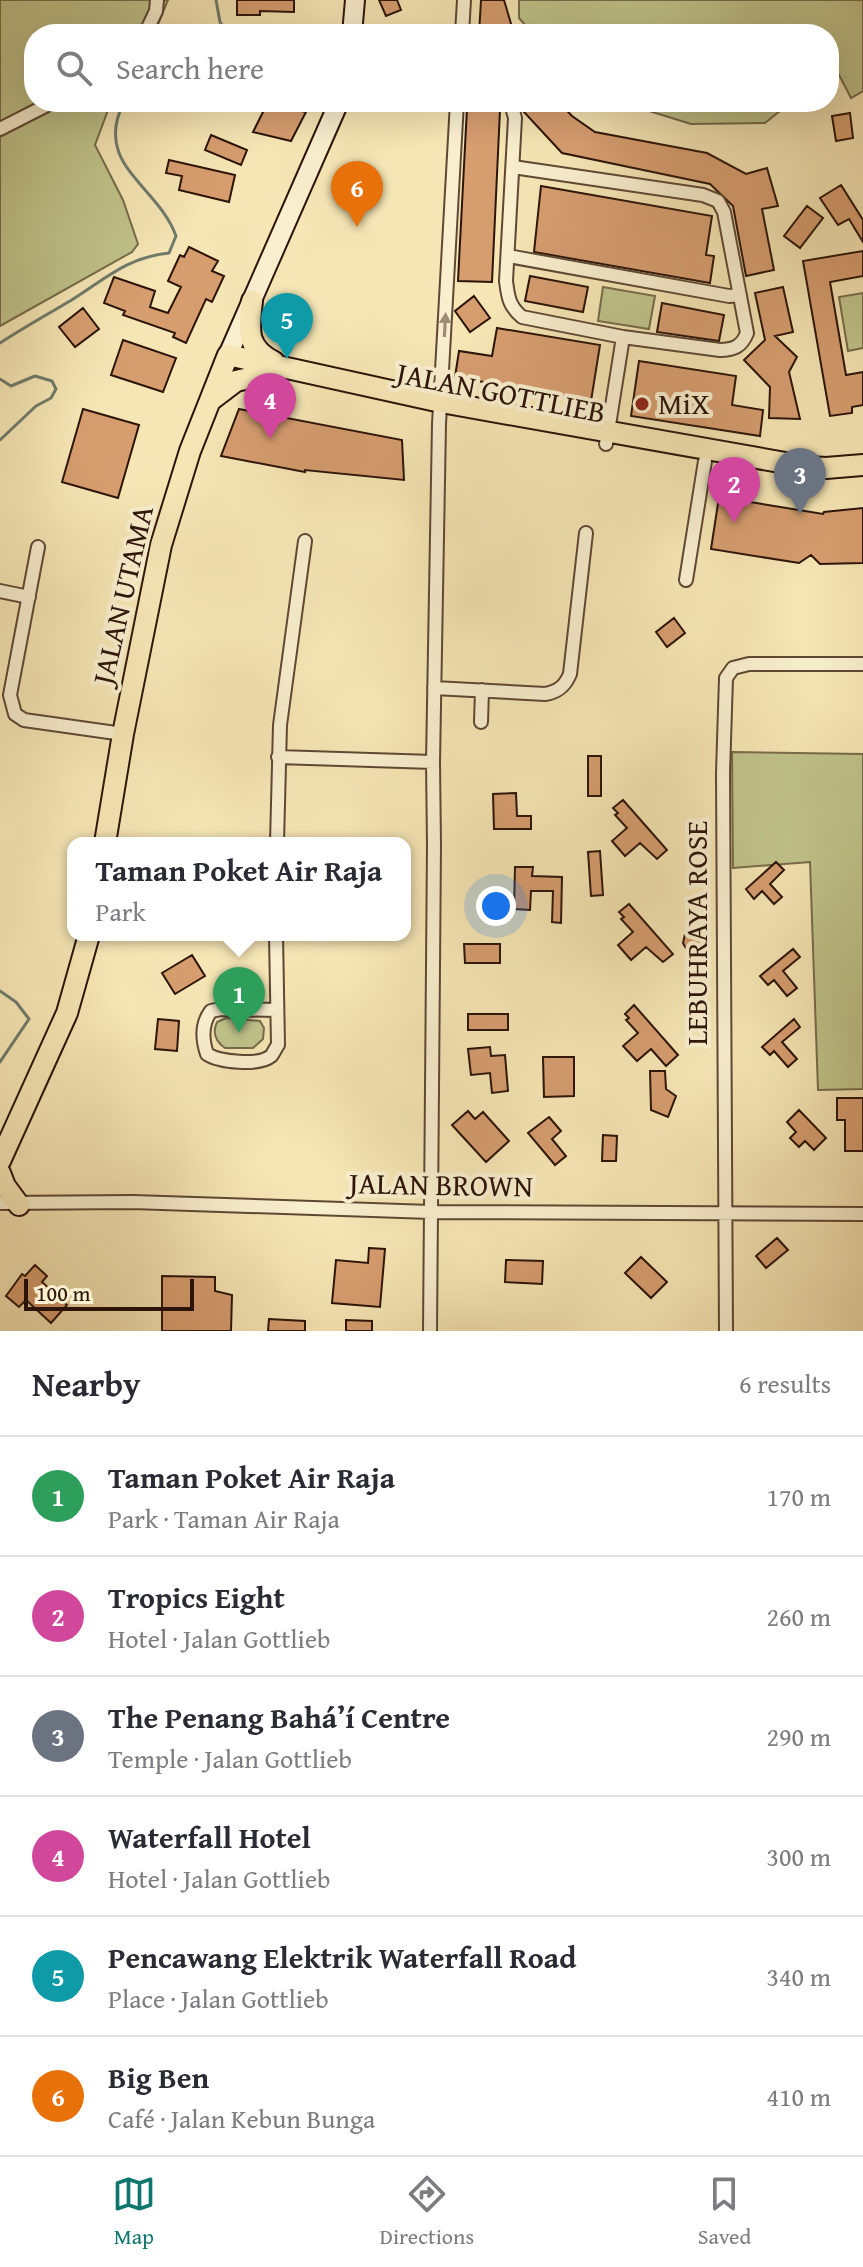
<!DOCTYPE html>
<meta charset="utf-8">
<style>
body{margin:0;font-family:"Gentium Book Plus",serif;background:#f7f7f7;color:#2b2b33}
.scale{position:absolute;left:24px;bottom:20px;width:170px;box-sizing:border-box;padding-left:8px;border:4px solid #2c1409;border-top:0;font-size:22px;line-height:28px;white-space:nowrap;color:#2c1409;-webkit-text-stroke:6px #f9efcf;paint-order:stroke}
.you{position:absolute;left:496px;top:906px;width:28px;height:28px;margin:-20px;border:6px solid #fff;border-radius:50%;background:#1a73e8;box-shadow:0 0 0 12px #1a73e833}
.badge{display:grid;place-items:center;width:52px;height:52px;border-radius:50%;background:#0f766e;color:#fff;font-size:26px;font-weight:700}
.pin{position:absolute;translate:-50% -66px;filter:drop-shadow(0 2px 4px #0008)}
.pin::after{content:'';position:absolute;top:42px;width:28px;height:24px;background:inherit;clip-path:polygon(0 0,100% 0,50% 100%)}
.popup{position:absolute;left:67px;top:837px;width:344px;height:104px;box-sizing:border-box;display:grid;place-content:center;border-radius:16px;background:#fff;filter:drop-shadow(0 2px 6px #0005);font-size:26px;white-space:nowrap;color:#7c7c81}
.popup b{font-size:30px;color:#2b2b33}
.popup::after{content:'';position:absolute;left:50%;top:100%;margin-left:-16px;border:16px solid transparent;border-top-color:#fff}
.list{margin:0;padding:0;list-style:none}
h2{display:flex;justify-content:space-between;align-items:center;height:104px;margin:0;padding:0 32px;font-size:34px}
h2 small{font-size:26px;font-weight:400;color:#7c7c81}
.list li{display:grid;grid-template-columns:52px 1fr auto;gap:24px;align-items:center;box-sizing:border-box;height:120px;padding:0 32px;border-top:2px solid #e1e1e2}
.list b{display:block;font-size:30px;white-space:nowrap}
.list p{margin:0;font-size:26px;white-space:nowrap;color:#7c7c81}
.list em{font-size:26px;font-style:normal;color:#7c7c81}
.icon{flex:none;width:44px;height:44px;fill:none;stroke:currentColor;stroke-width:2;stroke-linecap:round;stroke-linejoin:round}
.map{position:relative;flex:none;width:863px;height:1331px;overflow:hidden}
.search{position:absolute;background:#fff;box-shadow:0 8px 32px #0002;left:24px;right:24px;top:24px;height:88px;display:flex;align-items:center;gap:20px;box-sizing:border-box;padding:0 28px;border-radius:32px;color:#7c7c81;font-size:30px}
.sheet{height:824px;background:#fff}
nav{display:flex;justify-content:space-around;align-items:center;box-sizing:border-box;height:112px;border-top:2px solid #e1e1e2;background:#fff;font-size:22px;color:#7c7c81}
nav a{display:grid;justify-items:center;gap:4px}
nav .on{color:#0f766e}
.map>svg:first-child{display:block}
.green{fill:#c0c48b;stroke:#766c4a;stroke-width:2}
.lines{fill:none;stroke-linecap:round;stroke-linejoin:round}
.stream{stroke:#707b6b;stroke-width:3}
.building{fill:#d69d6f;stroke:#2c1409;stroke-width:2}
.street-casing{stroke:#5e4834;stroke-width:16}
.secondary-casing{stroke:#2c1409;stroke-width:22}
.primary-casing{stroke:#2c1409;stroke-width:24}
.street{stroke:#f9efcf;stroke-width:12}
.secondary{stroke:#f9efcf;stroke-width:18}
.primary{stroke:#f6e6b5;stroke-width:20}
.oneway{fill:#9d8c76}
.poi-dot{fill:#8f2418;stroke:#f9efcf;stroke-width:3}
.labels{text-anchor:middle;stroke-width:8;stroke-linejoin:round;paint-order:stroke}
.street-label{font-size:30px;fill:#2c1409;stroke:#f9efcf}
.poi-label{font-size:30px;fill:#2c1409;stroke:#f9efcf;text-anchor:start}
</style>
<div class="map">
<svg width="863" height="1331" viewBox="0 0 863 1331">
<rect width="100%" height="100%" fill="#f6e6b5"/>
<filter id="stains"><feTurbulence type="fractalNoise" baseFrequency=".0025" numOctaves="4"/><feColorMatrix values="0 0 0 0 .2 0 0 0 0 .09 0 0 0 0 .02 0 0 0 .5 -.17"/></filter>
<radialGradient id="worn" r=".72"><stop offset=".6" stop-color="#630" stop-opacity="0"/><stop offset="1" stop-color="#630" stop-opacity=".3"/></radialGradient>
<path class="green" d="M 0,0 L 168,0 L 154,34 L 34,34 L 34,102 L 111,102 L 95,145 L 123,200 L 138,244 L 132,252 L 0,326 Z
M 519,0 L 863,0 L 863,91 L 851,98 L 835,67 L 829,72 L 829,34 L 533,34 L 519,18 Z
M 620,102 L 791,102 L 765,123 L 691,124 Z
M 603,287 L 655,296 L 649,329 L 598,321 Z
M 863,293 L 863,348 L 848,351 L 839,297 Z
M 732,752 L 863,754 L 863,1089 L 818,1090 L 810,862 L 733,868 Z
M 226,1018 L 260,1021 L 264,1028 L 263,1039 L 253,1048 L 225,1048 C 215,1041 212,1033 217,1022 Z"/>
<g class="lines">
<path class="stream" d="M 216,0 L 220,22 L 227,34
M 0,343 C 23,328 46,315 70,301 C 104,280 127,257 169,253 L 176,236 C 158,185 92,165 124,102
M 0,379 L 11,386 L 35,376 L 52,381 L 56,389 L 51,398 L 36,406 L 0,440
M 0,991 L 16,1002 L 29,1019 L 0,1062"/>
</g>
<path class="building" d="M 237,0 L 294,0 L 294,12 L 260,11 L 260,15 L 237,15 Z
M 379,0 L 397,0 L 401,10 L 386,16 Z
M 481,0 L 504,0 L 514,34 L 479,34 Z
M 535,102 L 559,102 L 572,116 L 595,132 L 707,153 L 746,174 L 767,168 L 778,206 L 762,209 L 774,270 L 746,276 L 733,206 L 710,184 L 562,153 L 523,111 Z
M 267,104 L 306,112 L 291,141 L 253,132 Z
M 467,108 L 500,110 L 492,282 L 458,281 Z
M 850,113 L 853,138 L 836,141 L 832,116 Z
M 211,135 L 247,150 L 241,165 L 205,150 Z
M 169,160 L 235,175 L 229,202 L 179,190 L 182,176 L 166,173 Z
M 841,185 L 863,220 L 863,242 L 849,219 L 838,225 L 820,198 Z
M 541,186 L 712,216 L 706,255 L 714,256 L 710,283 L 534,252 Z
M 807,206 L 823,218 L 800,248 L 784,236 Z
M 189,247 L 218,261 L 212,271 L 224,276 L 212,302 L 206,299 L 186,343 L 173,337 L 175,333 L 123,315 L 125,311 L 104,303 L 114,277 L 155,291 L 150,307 L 168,313 L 181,287 L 168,281 L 180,255 L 184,257 Z
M 863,251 L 863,276 L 830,282 L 846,375 L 863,372 L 863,405 L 852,407 L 852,413 L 830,416 L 803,261 Z
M 530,276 L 588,287 L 583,312 L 525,301 Z
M 783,287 L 793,332 L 775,336 L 797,357 L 789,372 L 800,419 L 769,418 L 770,387 L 744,360 L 765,340 L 755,293 Z
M 474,296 L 490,318 L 470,332 L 455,311 Z
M 662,303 L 724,315 L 719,341 L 657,332 Z
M 83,308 L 99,329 L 75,347 L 59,327 Z
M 497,328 L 600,345 L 591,401 L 455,377 L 459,351 L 492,356 Z
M 123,340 L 176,358 L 163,392 L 111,375 Z
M 639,361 L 736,376 L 732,405 L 763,410 L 760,436 L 631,416 Z
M 83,409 L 139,425 L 118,498 L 62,482 Z
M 239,409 L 402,440 L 404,480 L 305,470 L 305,472 L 221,456 Z
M 719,497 L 823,514 L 824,512 L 863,508 L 863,563 L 820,564 L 811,555 L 799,563 L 711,549 Z
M 674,618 L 685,633 L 667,647 L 656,632 Z
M 588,756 L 601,756 L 601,796 L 588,796 Z
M 516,793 L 517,816 L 531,816 L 531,829 L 494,829 L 493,794 Z
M 623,800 L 667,850 L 657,859 L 640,843 L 625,856 L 612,841 L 627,828 L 615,815 L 618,813 L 613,808 Z
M 600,851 L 603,895 L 591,896 L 588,852 Z
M 776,862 L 784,870 L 770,884 L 782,897 L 774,904 L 762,891 L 754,899 L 746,889 Z
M 515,867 L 533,867 L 532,876 L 562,877 L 561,923 L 552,922 L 553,891 L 531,891 L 530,910 L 514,909 Z
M 629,904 L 673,954 L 663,962 L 646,947 L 631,960 L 618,945 L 633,932 L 621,919 L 624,917 L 619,912 Z
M 691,927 L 696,934 L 700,932 L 706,943 L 700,962 L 696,955 L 688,952 L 683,943 L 686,930 Z
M 464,944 L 500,944 L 500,963 L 465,963 Z
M 793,949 L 800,957 L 783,971 L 797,988 L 787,996 L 774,980 L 768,985 L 760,976 Z
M 192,955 L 205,976 L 175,994 L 162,973 Z
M 634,1005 L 678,1055 L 666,1066 L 651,1049 L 637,1061 L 623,1046 L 638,1033 L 626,1020 L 629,1018 L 625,1014 Z
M 468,1014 L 508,1014 L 508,1030 L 468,1030 Z
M 158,1019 L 179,1021 L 177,1051 L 155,1049 Z
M 794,1019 L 800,1027 L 782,1042 L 797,1059 L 788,1067 L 774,1051 L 770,1055 L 762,1047 Z
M 490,1047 L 491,1056 L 505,1055 L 508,1091 L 492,1093 L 490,1073 L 471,1075 L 468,1049 Z
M 543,1057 L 574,1057 L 574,1096 L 544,1097 Z
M 650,1071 L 665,1071 L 666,1089 L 676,1096 L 668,1117 L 651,1110 Z
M 837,1098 L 863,1098 L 863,1151 L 845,1151 L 845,1120 L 837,1120 Z
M 799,1110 L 826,1138 L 814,1150 L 805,1141 L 799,1147 L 790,1138 L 796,1132 L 787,1122 Z
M 468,1111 L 475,1119 L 483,1112 L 509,1141 L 486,1162 L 452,1125 Z
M 549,1117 L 561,1131 L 552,1139 L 566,1156 L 555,1165 L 528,1133 Z
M 603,1135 L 617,1136 L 616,1161 L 602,1161 Z
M 777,1238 L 788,1250 L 766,1268 L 756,1256 Z
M 369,1248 L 385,1249 L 380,1307 L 332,1303 L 336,1260 L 368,1263 Z
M 641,1257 L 667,1282 L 651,1298 L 625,1273 Z
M 506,1260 L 543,1261 L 542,1284 L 505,1282 Z
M 35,1265 L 47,1276 L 42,1282 L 67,1305 L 51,1323 L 26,1300 L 19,1307 L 6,1296 L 22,1274 L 25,1276 Z
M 162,1276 L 215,1277 L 215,1291 L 232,1295 L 231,1331 L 162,1331 Z
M 269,1319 L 305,1321 L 305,1331 L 268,1331 Z
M 346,1320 L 372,1321 L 372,1331 L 346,1331 Z"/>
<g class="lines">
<g class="street-casing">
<path id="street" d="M 145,34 L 156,11 L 157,0
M 462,34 L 464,0
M 507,102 L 512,107 L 515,118 L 506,281 C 508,297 509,306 522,317 L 623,337 L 720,350 C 734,350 742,346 747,333 L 724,212 L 718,201 L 703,195 L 513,167
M 0,129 L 53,102
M 508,256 L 729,296 L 740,295
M 606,444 L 623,337
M 38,547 L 10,695 L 15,714 L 24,720 L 123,734
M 686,580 L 705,461
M 0,591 L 29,597
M 434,688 L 545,694 C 558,692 565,686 570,674 L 586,533
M 481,722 L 482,690
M 278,757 L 433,762
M 277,843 L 280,725 L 305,541
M 276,935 L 278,1045 C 276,1047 273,1054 271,1056 C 259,1066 219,1062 207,1054 C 202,1039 201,1024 211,1011 L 221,1009 L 277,1010
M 0,1203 L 133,1202 L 431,1212 L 863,1214
M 430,1331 L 434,845 L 433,762 L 439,424 L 457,102
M 726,1331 L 723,773 L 726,678 L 733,668 L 749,664 L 863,664"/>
</g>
<g class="secondary-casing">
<path id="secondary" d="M 352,34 L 355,0
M 228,355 L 339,102"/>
</g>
<g class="primary-casing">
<path id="primary" d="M 252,301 C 249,330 245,347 274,362
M 211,400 L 236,381 L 263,375
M 105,843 L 123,734 L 161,545 L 190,451 L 228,355 L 441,402 L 808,467 L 826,468 L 863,465
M 0,1161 L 67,1013 L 89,935
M 0,1173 L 5,1186 L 19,1205"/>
</g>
<use href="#street" class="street"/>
<use href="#secondary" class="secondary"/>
<use href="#primary" class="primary"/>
</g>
<defs><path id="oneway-solid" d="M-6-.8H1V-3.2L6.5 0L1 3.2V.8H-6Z" transform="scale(2)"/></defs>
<use class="oneway" href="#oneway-solid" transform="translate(445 325) rotate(-87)"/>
<circle class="poi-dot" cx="642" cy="404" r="8"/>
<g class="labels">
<g class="street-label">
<text transform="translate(501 393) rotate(11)" y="10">JALAN GOTTLIEB</text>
<text transform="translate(123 595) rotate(-77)" y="10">JALAN UTAMA</text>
<text transform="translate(697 933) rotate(-90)" y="10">LEBUHRAYA ROSE</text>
<text transform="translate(441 1185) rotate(1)" y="10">JALAN BROWN</text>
</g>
<g class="poi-label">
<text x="658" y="414">MiX</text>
</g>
</g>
<rect width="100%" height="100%" filter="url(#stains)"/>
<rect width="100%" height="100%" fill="url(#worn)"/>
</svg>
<div class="scale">100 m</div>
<div class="you"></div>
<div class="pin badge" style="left:239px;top:1033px;background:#2e9e5b">1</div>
<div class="popup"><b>Taman Poket Air Raja</b>Park</div>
<div class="pin badge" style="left:734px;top:523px;background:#d1479c">2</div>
<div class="pin badge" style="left:800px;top:514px;background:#6b7280">3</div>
<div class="pin badge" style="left:270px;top:439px;background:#d1479c">4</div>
<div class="pin badge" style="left:287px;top:359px;background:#0f9aa8">5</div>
<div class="pin badge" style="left:357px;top:227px;background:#e8710a">6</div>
<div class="search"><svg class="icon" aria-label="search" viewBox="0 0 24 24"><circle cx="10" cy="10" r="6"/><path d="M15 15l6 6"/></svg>Search here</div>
</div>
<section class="sheet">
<h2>Nearby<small>6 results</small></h2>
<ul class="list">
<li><span class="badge" style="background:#2e9e5b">1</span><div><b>Taman Poket Air Raja</b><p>Park · Taman Air Raja</p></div><em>170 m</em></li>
<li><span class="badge" style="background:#d1479c">2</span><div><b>Tropics Eight</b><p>Hotel · Jalan Gottlieb</p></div><em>260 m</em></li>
<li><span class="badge" style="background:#6b7280">3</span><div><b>The Penang Bahá’í Centre</b><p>Temple · Jalan Gottlieb</p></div><em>290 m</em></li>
<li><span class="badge" style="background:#d1479c">4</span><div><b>Waterfall Hotel</b><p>Hotel · Jalan Gottlieb</p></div><em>300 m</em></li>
<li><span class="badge" style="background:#0f9aa8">5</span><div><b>Pencawang Elektrik Waterfall Road</b><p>Place · Jalan Gottlieb</p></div><em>340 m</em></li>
<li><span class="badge" style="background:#e8710a">6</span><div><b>Big Ben</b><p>Café · Jalan Kebun Bunga</p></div><em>410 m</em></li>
</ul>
</section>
<nav>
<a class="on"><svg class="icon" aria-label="map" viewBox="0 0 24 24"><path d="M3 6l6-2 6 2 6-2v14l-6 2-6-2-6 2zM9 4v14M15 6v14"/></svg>Map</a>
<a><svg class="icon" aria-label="directions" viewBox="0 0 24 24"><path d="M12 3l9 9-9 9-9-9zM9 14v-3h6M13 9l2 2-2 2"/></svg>Directions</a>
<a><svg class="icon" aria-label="saved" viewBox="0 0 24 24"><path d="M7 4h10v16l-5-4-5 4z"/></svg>Saved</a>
</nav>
